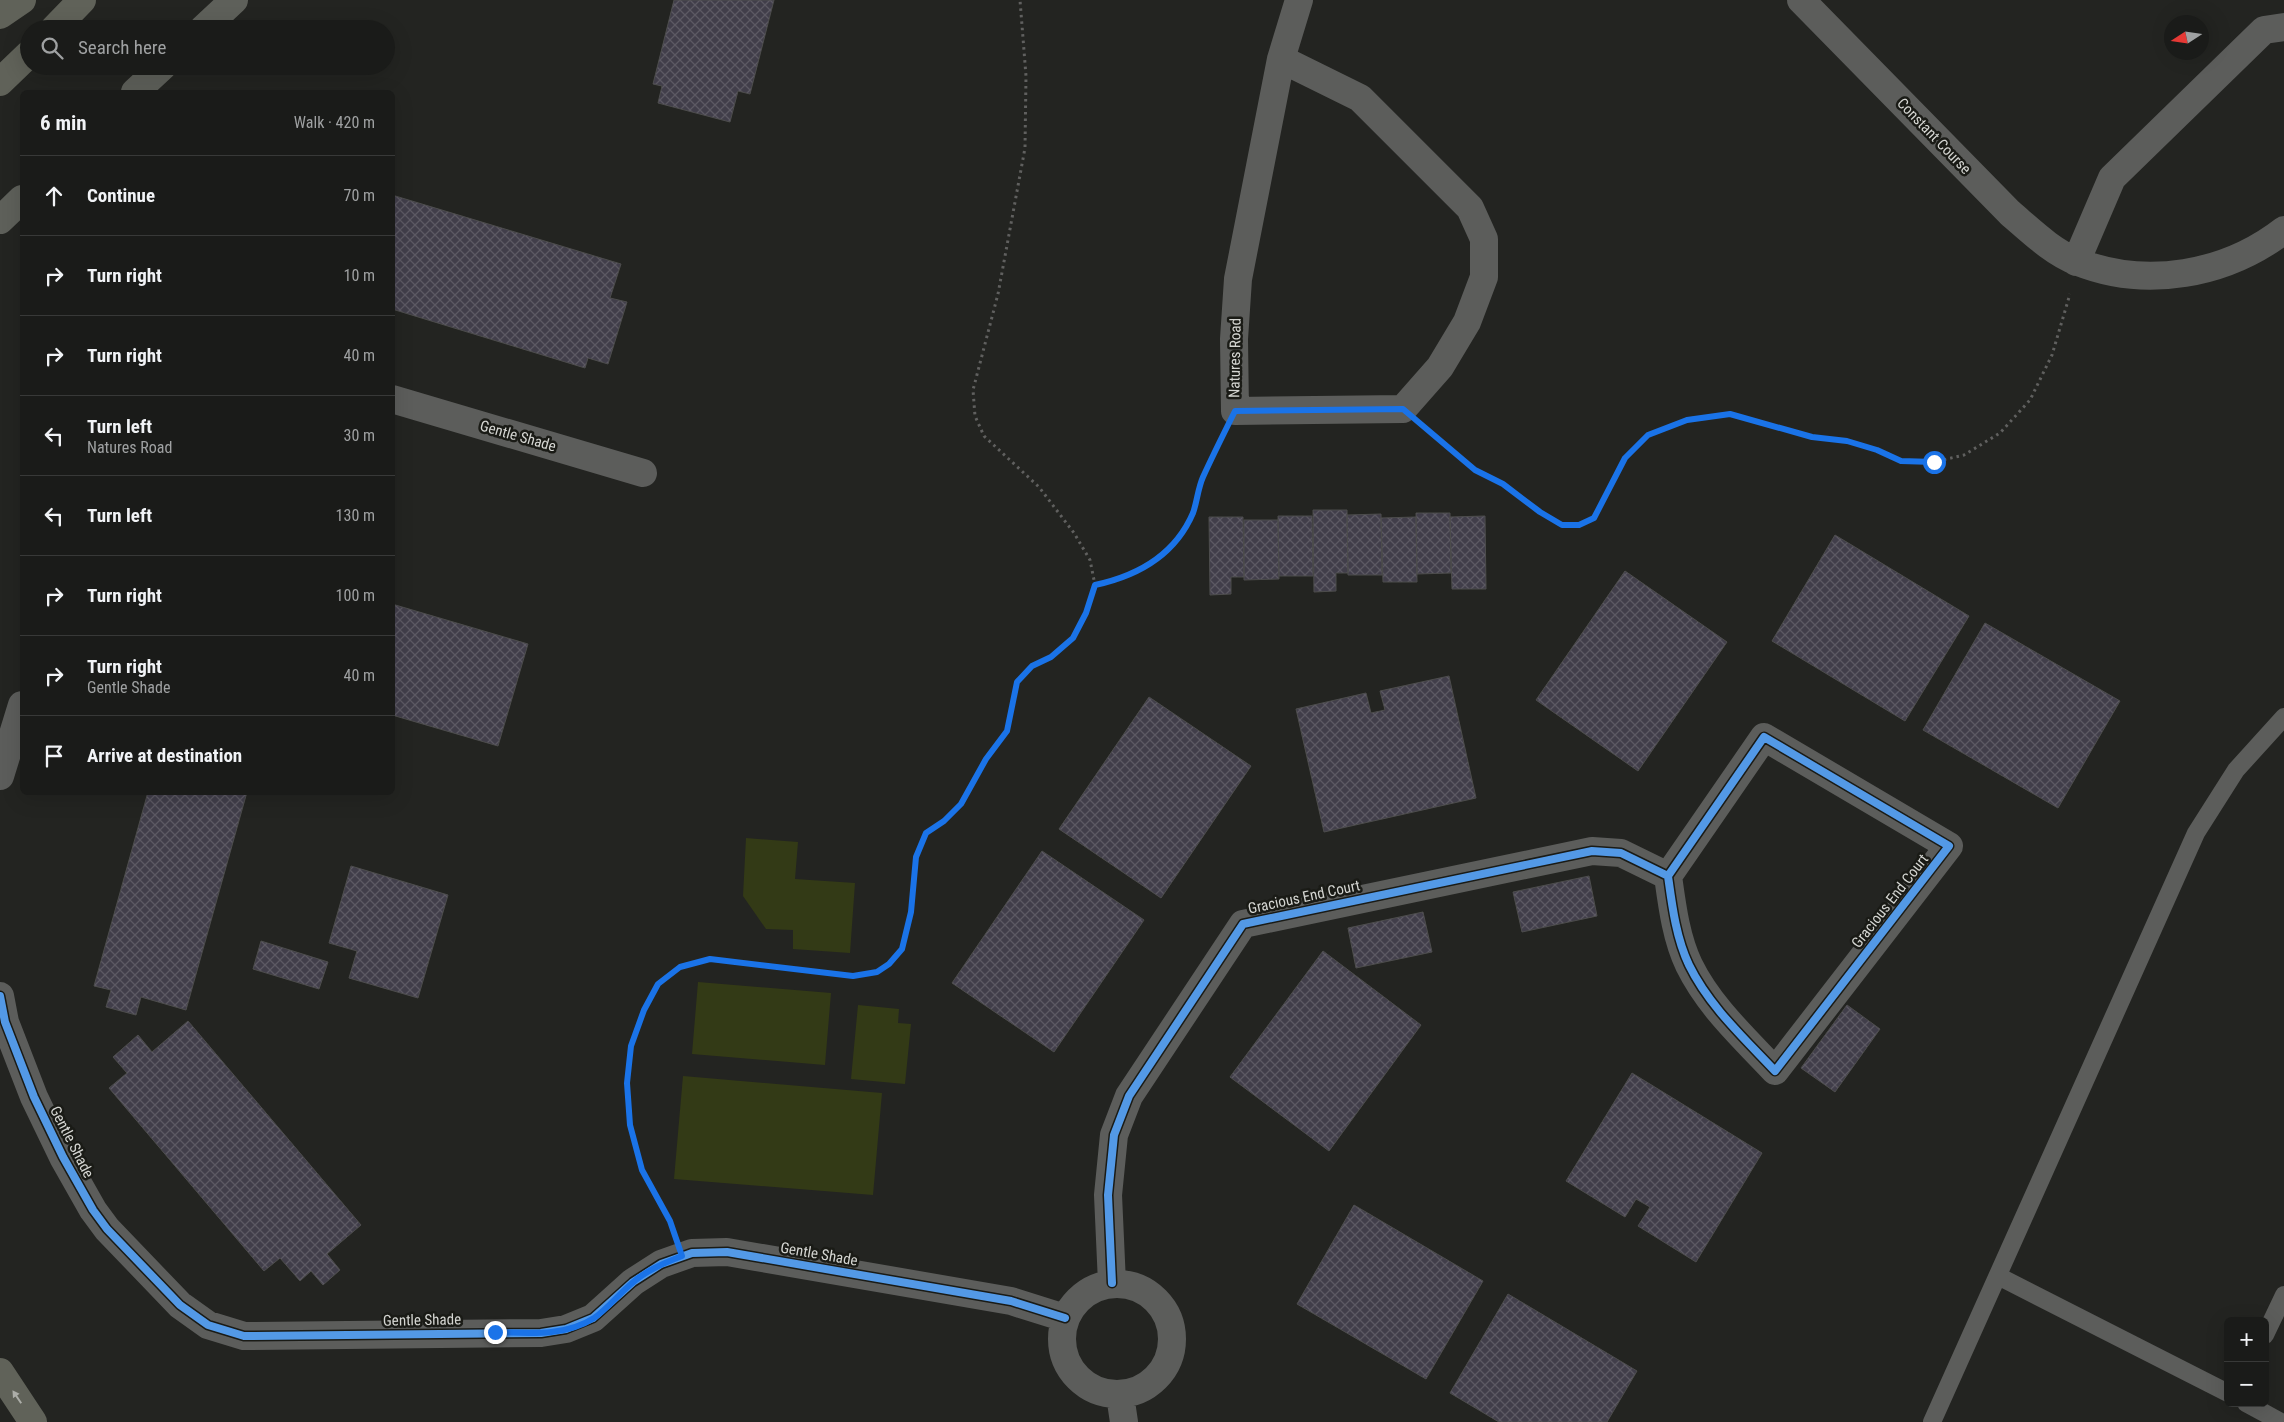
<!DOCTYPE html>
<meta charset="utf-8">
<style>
body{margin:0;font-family:"Roboto Condensed",sans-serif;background:#272826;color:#f1f3f6}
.controls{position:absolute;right:15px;bottom:15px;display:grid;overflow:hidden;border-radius:8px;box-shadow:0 5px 20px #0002}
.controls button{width:45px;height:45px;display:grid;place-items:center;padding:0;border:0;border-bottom:1px solid #383938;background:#1a1b19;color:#f1f3f6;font:25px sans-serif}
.compass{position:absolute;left:2164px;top:15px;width:45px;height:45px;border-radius:50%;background:#1a1b19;box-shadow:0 5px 20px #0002;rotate:258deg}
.stop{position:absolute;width:15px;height:15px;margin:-11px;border:4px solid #1a73e8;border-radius:50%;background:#fff}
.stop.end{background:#1a73e8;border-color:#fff;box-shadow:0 1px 5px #0008}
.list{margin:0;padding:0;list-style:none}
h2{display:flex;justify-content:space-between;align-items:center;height:65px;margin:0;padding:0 20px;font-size:21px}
h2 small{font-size:16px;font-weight:400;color:#9fa1a2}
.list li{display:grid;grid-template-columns:32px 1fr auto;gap:15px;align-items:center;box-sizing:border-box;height:80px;padding:0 20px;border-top:1px solid #383938}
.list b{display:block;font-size:19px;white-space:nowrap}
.list p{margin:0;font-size:16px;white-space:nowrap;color:#9fa1a2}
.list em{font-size:16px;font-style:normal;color:#9fa1a2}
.icon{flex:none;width:28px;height:28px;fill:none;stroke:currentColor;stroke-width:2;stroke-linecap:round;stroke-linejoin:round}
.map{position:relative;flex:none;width:2284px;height:1422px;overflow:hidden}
.search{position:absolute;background:#1a1b19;box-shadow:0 5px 20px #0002;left:20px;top:20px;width:375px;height:55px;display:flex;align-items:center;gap:12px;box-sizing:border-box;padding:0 18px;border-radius:28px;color:#9fa1a2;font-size:19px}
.panel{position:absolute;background:#1a1b19;box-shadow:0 5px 20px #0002;left:20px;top:90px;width:375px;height:705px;border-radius:8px}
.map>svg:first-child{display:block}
.park{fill:#333a16}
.building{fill:url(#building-cross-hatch);stroke:#4d4d4d}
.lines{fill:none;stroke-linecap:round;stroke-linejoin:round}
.path{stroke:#60605f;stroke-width:3;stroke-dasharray:2.5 4;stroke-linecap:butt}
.lane{stroke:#5c5d5b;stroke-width:18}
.street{stroke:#5c5d5b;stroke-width:28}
.secondary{stroke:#5e605a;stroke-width:28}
.primary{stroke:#606259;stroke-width:28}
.cycleway-casing{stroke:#1a1b16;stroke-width:11}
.cycleway{stroke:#5399e6;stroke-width:8}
.oneway{fill:#acada8}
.route{stroke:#1a73e8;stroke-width:6}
.labels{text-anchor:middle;stroke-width:5;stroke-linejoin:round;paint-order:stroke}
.street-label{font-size:15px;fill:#d5d6d2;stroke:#1a1b16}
</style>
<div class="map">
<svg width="2284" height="1422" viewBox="0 0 2284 1422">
<defs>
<pattern id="building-cross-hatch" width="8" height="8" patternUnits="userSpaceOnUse" patternTransform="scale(1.25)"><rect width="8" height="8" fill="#413e4a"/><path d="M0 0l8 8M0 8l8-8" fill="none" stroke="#5c5963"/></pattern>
</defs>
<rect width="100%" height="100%" fill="#232421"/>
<path class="park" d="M 746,838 L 798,842 L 795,879 L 855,883 L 850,953 L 793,949 L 793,930 L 766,929 L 743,896 Z
M 698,982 L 831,993 L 825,1065 L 692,1054 Z
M 858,1005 L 899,1009 L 898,1023 L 911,1024 L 905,1084 L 851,1079 Z
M 683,1076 L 882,1093 L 873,1195 L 674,1179 Z"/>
<path class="building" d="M 674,0 L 774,0 L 750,94 L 738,91 L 730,122 L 658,103 L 662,86 L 653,84 Z
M 392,195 L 621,264 L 610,298 L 627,302 L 608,364 L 588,358 L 585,368 L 392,309 Z
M 1313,510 L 1347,510 L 1348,573 L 1336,573 L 1336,591 L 1314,592 Z
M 1416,513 L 1450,513 L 1451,573 L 1417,574 Z
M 1381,514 L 1382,575 L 1348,575 L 1347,515 Z
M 1278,516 L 1312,516 L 1313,576 L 1279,576 Z
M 1485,516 L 1486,589 L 1452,589 L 1450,517 Z
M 1209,517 L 1243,517 L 1244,577 L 1231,577 L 1231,594 L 1210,595 Z
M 1416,517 L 1417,582 L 1383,582 L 1381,518 Z
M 1244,520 L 1278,520 L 1279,579 L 1244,580 Z
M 1835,535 L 1969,616 L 1905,721 L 1772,641 Z
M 1625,571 L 1727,642 L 1638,771 L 1536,700 Z
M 392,604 L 528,644 L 498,746 L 392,715 Z
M 1985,623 L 2120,701 L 2058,808 L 1923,730 Z
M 1449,676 L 1476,798 L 1324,832 L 1296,709 L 1366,693 L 1371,713 L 1385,710 L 1380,691 Z
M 1149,697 L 1251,766 L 1161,898 L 1059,829 Z
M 148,792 L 247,792 L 186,1010 L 141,997 L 136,1015 L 106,1007 L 111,990 L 94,986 Z
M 1042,851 L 1144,920 L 1054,1052 L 952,983 Z
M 351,866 L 448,895 L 418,998 L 349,978 L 357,951 L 329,943 Z
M 1589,876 L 1597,916 L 1522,932 L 1513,892 Z
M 1423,912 L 1432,952 L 1356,968 L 1348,928 Z
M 261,941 L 328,962 L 319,989 L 253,969 Z
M 1323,951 L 1421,1025 L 1329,1151 L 1230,1077 Z
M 1847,1005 L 1880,1029 L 1835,1092 L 1801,1068 Z
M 188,1021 L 361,1225 L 327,1254 L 340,1270 L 323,1285 L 311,1271 L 300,1281 L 280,1258 L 264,1271 L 109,1088 L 127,1073 L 113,1057 L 138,1035 L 152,1052 Z
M 1632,1073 L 1762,1153 L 1696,1262 L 1638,1226 L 1650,1207 L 1636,1199 L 1625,1217 L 1566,1181 Z
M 1354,1205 L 1483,1281 L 1426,1379 L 1297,1304 Z
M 1508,1294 L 1637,1371 L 1607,1422 L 1499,1422 L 1450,1393 Z"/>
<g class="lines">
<path class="path" d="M 1429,430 L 1475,470 L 1503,484 L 1540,512 L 1562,525 L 1579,525 L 1594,518 L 1625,458 L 1648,435 L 1687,419 L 1730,414 L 1812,437 L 1847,441 L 1877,450 L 1901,461 L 1934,462 L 1964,455 L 2000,433 L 2030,400 L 2052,355 L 2070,294
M 1096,585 C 1138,576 1172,555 1192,515 C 1198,503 1198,489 1203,477 C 1208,464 1215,452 1221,439
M 672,1227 L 643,1170 L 630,1125 L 627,1083 L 631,1046 L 644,1010 L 659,984 L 681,967 L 710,959 L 853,976 L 877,972 L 889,964 L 902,949 L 911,912 L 916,857 L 926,833 L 944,821 L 961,804 L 986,759 L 1007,731 L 1017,682 L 1031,666 L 1051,657 L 1073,638 L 1086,613 L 1095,585 L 1090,560 L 1074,533 L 1039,487 L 984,436 L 975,416 L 973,390 L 998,294 L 1025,148 L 1026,76 L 1020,0"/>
<path class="lane" d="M 1998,1276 L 2228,1393
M 2265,1335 L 2284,1295
M 2246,1403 L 2281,1422
M 1932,1422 L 2196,833 L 2236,770 L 2284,717"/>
<path class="street" d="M 1801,0 L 2010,213 C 2030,230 2052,252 2078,262 C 2146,289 2226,275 2284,230
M 1281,59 L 1360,98 L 1470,208 L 1484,239 L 1484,277 L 1467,322 L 1440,367 L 1403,409 L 1235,411 L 1234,339 L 1238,279 L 1281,59 L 1299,0
M 2076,262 L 2112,178 L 2264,30 L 2284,27
M 392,399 L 643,473
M 0,776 L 22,705
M 0,996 L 5,1022 L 34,1097 L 63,1157 L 93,1210 L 107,1229 L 180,1305 L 208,1325 L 244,1336 L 541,1333 L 566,1329 L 593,1318 L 633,1282 L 661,1264 L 692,1253 L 727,1252 L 1011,1301 L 1065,1318
M 1112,1283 L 1108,1195 L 1114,1135 L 1129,1096 L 1243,924 L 1592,851 L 1621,853 L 1668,876 C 1672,905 1676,938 1689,965 C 1709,1006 1744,1038 1775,1071 L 1949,846 L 1764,737 L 1668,876
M1062 1339a55 55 0 1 1 110 0a55 55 0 1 1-110 0Z
M 1120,1395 L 1124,1422"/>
<path class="secondary" d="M 203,29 L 234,0
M 135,92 L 163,66
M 0,220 L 22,199"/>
<path class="primary" d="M 0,15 L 22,0
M 54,29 L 82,0
M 0,82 L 29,54
M 0,1372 L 33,1422"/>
<g class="cycleway-casing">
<path id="cycleway" d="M 0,996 L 5,1022 L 34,1097 L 63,1157 L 93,1210 L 107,1229 L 180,1305 L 208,1325 L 244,1336 L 541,1333 L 566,1329 L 593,1318 L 633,1282 L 661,1264 L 692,1253 L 727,1252 L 1011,1301 L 1065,1318
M 1112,1283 L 1108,1195 L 1114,1135 L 1129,1096 L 1243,924 L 1592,851 L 1621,853 L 1668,876 C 1672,905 1676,938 1689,965 C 1709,1006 1744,1038 1775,1071 L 1949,846 L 1764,737 L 1668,876"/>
</g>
<use href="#cycleway" class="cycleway"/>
</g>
<defs><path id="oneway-solid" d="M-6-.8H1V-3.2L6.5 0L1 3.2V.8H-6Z" transform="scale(1.25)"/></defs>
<use class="oneway" href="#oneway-solid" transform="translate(17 1397) rotate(-124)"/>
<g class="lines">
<path class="route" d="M 495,1332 C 527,1333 565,1337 594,1318 C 607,1309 618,1295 631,1284 C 645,1271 664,1263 682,1256 L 670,1221 L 642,1170 L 630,1125 L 627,1083 L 631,1046 L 644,1010 L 658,984 L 680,967 L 710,959 L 853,976 L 877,972 L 889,964 L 902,949 L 911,912 L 916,857 L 926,833 L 944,821 L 961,804 L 986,759 L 1007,731 L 1017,682 L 1032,666 L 1051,657 L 1073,638 L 1086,613 L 1095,585 C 1137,576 1175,555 1193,513 C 1197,502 1198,488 1203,477 C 1213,455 1224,433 1235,411 L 1403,409 L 1475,470 L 1503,484 L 1540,512 L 1562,525 L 1579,525 L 1594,518 L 1625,458 L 1648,435 L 1687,420 L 1730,414 L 1812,437 L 1847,441 L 1877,450 L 1901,461 L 1934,462"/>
</g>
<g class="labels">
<g class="street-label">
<text transform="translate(1934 136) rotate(46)" y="5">Constant Course</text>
<text transform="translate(1235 358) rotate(-89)" y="5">Natures Road</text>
<text transform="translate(518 436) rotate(16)" y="5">Gentle Shade</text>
<text transform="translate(1304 897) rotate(-12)" y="5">Gracious End Court</text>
<text transform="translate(1890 901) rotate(-52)" y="5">Gracious End Court</text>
<text transform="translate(72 1142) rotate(63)" y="5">Gentle Shade</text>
<text transform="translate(819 1254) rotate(10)" y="5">Gentle Shade</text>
<text transform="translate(422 1320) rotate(-1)" y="5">Gentle Shade</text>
</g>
</g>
</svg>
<div class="controls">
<button>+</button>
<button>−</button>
</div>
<svg class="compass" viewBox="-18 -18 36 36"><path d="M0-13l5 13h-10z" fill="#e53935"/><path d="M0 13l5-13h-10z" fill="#9fa1a2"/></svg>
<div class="stop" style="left:1934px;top:462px"></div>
<div class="stop end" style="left:495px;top:1332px"></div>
<div class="search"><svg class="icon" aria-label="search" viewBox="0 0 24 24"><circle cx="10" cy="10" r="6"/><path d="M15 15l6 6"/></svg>Search here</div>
<section class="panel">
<h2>6 min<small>Walk · 420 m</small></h2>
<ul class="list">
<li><svg class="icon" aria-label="ahead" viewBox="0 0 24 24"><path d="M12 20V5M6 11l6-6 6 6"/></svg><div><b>Continue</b></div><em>70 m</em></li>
<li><svg class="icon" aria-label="right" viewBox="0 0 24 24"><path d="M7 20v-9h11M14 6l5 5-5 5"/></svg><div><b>Turn right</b></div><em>10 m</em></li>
<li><svg class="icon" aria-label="right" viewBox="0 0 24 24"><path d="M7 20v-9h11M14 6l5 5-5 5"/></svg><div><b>Turn right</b></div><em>40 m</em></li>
<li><svg class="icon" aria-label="left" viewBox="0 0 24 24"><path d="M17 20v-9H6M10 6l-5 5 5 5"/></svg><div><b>Turn left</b><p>Natures Road</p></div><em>30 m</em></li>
<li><svg class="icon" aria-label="left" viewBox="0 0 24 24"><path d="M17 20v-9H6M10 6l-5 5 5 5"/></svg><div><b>Turn left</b></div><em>130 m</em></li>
<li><svg class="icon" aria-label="right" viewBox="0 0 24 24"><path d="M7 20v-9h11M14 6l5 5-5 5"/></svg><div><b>Turn right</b></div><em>100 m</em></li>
<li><svg class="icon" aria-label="right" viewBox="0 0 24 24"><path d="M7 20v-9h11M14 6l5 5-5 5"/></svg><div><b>Turn right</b><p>Gentle Shade</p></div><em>40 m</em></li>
<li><svg class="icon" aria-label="arrive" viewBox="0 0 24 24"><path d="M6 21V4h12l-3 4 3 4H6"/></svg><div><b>Arrive at destination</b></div></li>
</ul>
</section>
</div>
